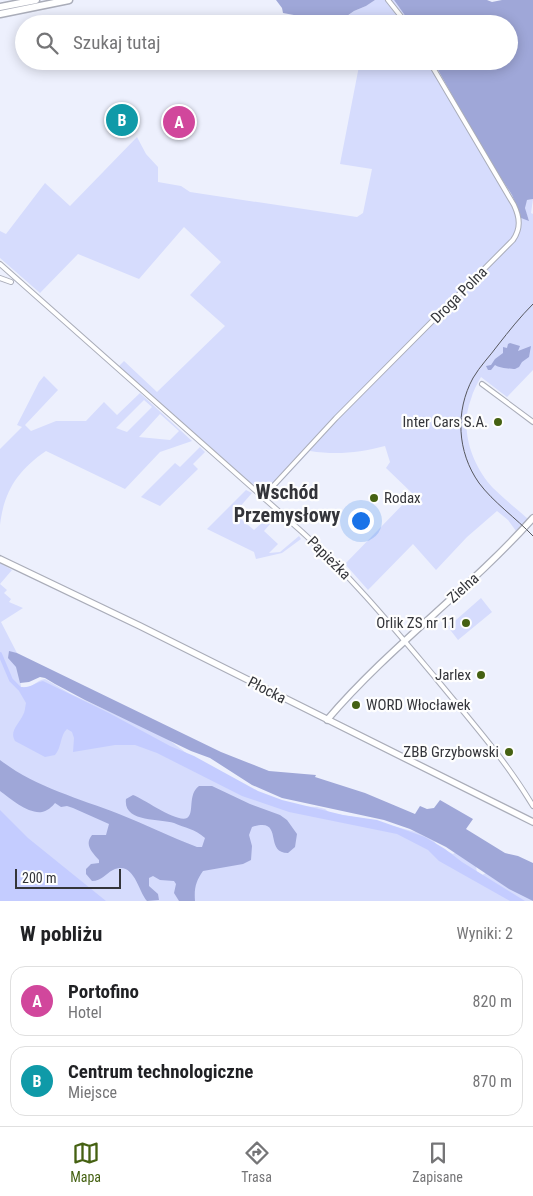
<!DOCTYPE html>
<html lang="pl">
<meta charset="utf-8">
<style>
body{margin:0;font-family:"Roboto Condensed",sans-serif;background:#f2f2f2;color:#202124}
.scale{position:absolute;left:15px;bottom:12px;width:106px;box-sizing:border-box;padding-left:5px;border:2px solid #34353a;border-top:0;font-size:14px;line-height:18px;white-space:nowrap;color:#34353a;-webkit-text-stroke:4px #fefefe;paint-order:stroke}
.you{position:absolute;left:360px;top:520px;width:18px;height:18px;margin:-12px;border:4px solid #fff;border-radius:50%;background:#1a73e8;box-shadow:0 0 0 8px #1a73e833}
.badge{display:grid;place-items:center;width:32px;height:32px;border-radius:50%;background:#456112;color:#fff;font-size:16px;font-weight:700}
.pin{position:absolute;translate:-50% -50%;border:2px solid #fff;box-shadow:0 1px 5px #0006}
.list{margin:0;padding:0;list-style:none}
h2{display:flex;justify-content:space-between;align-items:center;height:65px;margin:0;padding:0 20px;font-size:21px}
h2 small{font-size:16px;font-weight:400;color:#757577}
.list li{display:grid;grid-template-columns:32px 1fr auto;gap:15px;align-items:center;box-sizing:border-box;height:70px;margin:0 10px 10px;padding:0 10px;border:1px solid #e0e0e0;border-radius:15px}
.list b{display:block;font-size:19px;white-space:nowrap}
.list p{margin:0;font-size:16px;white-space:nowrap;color:#757577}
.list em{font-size:16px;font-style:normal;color:#757577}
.icon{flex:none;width:28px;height:28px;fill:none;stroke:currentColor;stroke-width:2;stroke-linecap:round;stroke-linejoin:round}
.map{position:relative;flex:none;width:533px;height:901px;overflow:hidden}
.search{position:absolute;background:#fff;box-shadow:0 2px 12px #0003;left:15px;right:15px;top:15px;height:55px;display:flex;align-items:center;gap:12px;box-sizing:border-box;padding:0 18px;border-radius:28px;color:#757577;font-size:19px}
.sheet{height:225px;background:#fff}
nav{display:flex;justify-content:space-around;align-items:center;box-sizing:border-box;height:70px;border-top:1px solid #e0e0e0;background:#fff;font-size:14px;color:#757577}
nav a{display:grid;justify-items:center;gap:2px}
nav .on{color:#456112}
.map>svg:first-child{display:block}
.green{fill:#d6dcfd;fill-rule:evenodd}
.forest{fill:#9fa7d8}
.water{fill:#c4ccff}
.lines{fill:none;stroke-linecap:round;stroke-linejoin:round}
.canal{stroke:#c4ccff;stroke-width:4}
.street-casing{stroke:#aaadb9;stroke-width:6}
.secondary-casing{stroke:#aaadb9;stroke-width:8}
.primary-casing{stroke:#aaadb9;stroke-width:9}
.street{stroke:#fff;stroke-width:4}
.secondary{stroke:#fff;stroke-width:5.5}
.primary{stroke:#fff;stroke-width:6}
.rail{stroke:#56575e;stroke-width:1}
.poi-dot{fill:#456112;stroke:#fefefe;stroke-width:2}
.labels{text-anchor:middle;stroke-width:4.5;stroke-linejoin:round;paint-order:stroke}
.street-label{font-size:15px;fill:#34353a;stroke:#fefefe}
.poi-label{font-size:15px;fill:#34353a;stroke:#fefefe;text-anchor:end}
.district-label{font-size:20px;font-weight:bold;fill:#34353a;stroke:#fefefe}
</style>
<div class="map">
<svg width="533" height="901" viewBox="0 0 533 901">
<rect width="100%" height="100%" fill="#edf0fd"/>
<path class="green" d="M 375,0 L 394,0 L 411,24 L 337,24 L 354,11 L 366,6 Z
M 360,61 L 433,61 L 482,149 L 512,195 L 521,218 L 529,220 C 526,213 523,207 527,200 L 533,199 L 531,213 L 533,214 L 533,370 L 507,397 L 481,377 C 477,384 473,391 471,399 C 459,429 472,465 493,488 C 504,499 517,509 528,519 L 516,531 L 508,520 L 497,511 L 467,537 L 436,570 L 413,544 L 368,590 L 345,564 L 413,494 L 386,468 L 390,462 L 385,446 C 359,453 336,455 310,451 L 267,497 L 119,366 L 124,361 L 157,392 L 225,326 L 190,295 L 221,262 L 184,227 L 139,279 L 78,254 L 40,293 L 0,258 L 0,231 L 6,234 L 45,183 L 70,206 L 137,137 L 146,154 L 158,167 L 158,182 L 181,186 L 190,192 L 357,217 L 363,213 L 372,169 L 340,164 Z
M 44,376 L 58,390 L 25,425 L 31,431 L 56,421 L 86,421 L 104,402 L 117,415 L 140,393 L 192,441 L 160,452 L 125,489 L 46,451 C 18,470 4,491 0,525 L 0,449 L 22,427 L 17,425 L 39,382 ZM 144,400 L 152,407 L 127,432 L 116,428 ZM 160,414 L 179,431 L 170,440 L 139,437 Z
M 200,447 L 205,452 L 193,464 L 198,469 L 160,506 L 141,497 L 175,463 L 180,467 Z
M 246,490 L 252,493 L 238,509 L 244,515 L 241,519 L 254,530 L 267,518 L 265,515 L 271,509 L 277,516 L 264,531 L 278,544 L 269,553 L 280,552 L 299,536 L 301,539 L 282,553 L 256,559 L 254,552 L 207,529 Z
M 0,563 L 12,570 L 0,584 L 7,590 L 4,593 L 11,599 L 9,602 L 23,608 L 1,622 L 17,653 L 21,687 C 34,689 34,681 45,679 L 71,694 L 165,737 L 193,758 L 249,790 L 297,806 L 317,807 L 325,809 L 330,813 L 366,819 L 416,832 L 434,841 L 438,847 L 453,854 L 459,850 L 476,866 L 477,873 L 481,876 L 487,872 L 533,901 L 0,901 Z
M 481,598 L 492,612 L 458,640 L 448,627 Z"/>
<path class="forest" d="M 276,0 L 375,0 L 366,6 L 354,11 L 337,23 L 283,13 L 282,8 Z
M 394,0 L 487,0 L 492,2 L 502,0 L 533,0 L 533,199 L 527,200 L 525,208 L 529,221 L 521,218 L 512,195 L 482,149 L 433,61 L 509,61 L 509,24 L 411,24 Z
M 510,343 L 520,346 L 518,351 L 531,346 L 529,357 L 522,362 L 519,367 L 515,369 C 510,369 499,368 495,365 L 491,370 L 488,370 L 486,366 L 491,365 L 495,359 L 503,353 L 503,347 L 507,348 L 508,344 Z
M 9,651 L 17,653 L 221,752 L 269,771 L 316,775 L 315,777 L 365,793 L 415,814 L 420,806 L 427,809 L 434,808 L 440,800 L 473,819 L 466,829 L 505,853 L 518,856 L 533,863 L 533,901 L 509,889 L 446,847 L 410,829 L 384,820 L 282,798 L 252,785 L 210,758 L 191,751 L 85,700 L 55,684 L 45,678 L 40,677 L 29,682 L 20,683 L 16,667 L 8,658 Z
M 0,760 C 35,787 78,798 119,814 C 145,824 170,837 197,847 L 202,847 L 205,838 C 195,829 185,828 174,823 C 160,818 123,823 126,799 L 133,795 C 144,799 177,823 187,818 C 195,813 187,795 199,786 L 212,786 L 250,804 L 280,815 L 287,820 L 297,834 L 295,847 L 288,853 C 263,853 285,816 252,827 L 249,835 L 252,846 L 251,860 L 243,864 L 203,871 C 196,881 194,888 195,901 L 179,901 L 174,893 L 176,884 L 174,881 L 160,880 L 153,876 L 149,878 L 149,886 L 158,894 L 159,900 L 147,901 C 138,891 134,860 113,870 C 105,874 102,881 92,881 L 86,874 L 86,869 L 91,864 L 99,863 L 99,860 C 92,852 84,845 92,835 L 106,835 L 109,824 L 73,808 L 67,806 L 61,807 L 55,803 C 52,807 47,811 42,812 C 28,814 11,799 0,791 Z"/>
<path class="water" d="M 43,681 L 109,713 L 170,746 L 194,756 L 258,791 L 282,800 L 343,815 L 377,820 L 425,837 L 445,849 L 462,862 L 525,901 L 510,901 L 439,861 L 428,850 L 397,834 L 289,812 L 242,796 L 157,753 L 135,745 L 115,745 L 73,752 L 74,738 L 72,732 L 67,729 C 60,735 62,747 55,755 L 45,757 L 15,741 C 9,731 19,724 23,715 C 25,712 25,707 26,703 L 19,691 L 21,687 C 31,688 34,683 43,681 Z
M 0,810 L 28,838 L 106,901 L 0,901 Z"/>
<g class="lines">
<path class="canal" d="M 0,654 L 11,680 L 20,689"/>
<g class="street-casing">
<path id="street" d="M 388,0 L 407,24
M 0,264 L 301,531 C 350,575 392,626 434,676 C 469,719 505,759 533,806
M 0,278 L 11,282
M 482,384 L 533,422
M 263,497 L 336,418 L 513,240 C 521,228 520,218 514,205 L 429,61"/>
</g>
<g class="secondary-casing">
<path id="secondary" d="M 0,559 L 140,626 L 533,822
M 327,720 C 390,646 469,590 533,518"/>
</g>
<g class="primary-casing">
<path id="primary" d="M 0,7 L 36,0
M 0,14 L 69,0"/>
</g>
<use href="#street" class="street"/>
<use href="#secondary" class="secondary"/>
<use href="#primary" class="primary"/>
<path class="rail" d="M 533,304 C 520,317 509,331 498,345 C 490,356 480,366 473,378 C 455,411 457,452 479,483 C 493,502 516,518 533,536"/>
</g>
<g class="poi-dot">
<circle cx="498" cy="422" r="5"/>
<circle cx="374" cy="498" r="5"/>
<circle cx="466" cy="623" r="5"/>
<circle cx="481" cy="675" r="5"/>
<circle cx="356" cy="705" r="5"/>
<circle cx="509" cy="752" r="5"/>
</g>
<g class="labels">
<g class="street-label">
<text transform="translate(459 295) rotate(-45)" y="5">Droga Polna</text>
<text transform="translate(329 558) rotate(45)" y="5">Papieżka</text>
<text transform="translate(463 588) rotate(-42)" y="5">Zielna</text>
<text transform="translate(267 690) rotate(27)" y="5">Płocka</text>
</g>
<g class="poi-label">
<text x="488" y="427">Inter Cars S.A.</text>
<text x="384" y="503" text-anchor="start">Rodax</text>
<text x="456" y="628">Orlik ZS nr 11</text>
<text x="471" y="680">Jarlex</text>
<text x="366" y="710" text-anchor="start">WORD Włocławek</text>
<text x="499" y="757">ZBB Grzybowski</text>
</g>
<g class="district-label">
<text x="287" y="499">Wschód<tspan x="287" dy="23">Przemysłowy</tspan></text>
</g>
</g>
</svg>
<div class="scale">200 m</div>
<div class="you"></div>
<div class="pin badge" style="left:179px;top:122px;background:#d1479c">A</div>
<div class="pin badge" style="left:122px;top:120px;background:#0f9aa8">B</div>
<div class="search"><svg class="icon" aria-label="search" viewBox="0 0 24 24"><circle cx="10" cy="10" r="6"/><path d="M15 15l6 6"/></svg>Szukaj tutaj</div>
</div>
<section class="sheet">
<h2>W pobliżu<small>Wyniki: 2</small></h2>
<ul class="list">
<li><span class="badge" style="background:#d1479c">A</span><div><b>Portofino</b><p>Hotel</p></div><em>820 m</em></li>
<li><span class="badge" style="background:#0f9aa8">B</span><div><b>Centrum technologiczne</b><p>Miejsce</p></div><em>870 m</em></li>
</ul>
</section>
<nav>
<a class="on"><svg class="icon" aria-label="map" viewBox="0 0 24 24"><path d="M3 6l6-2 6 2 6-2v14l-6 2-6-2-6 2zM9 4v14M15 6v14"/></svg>Mapa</a>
<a><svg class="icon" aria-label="directions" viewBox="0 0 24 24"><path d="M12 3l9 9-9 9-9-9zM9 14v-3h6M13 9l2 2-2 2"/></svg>Trasa</a>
<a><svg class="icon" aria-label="saved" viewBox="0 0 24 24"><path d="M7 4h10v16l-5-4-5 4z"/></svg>Zapisane</a>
</nav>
